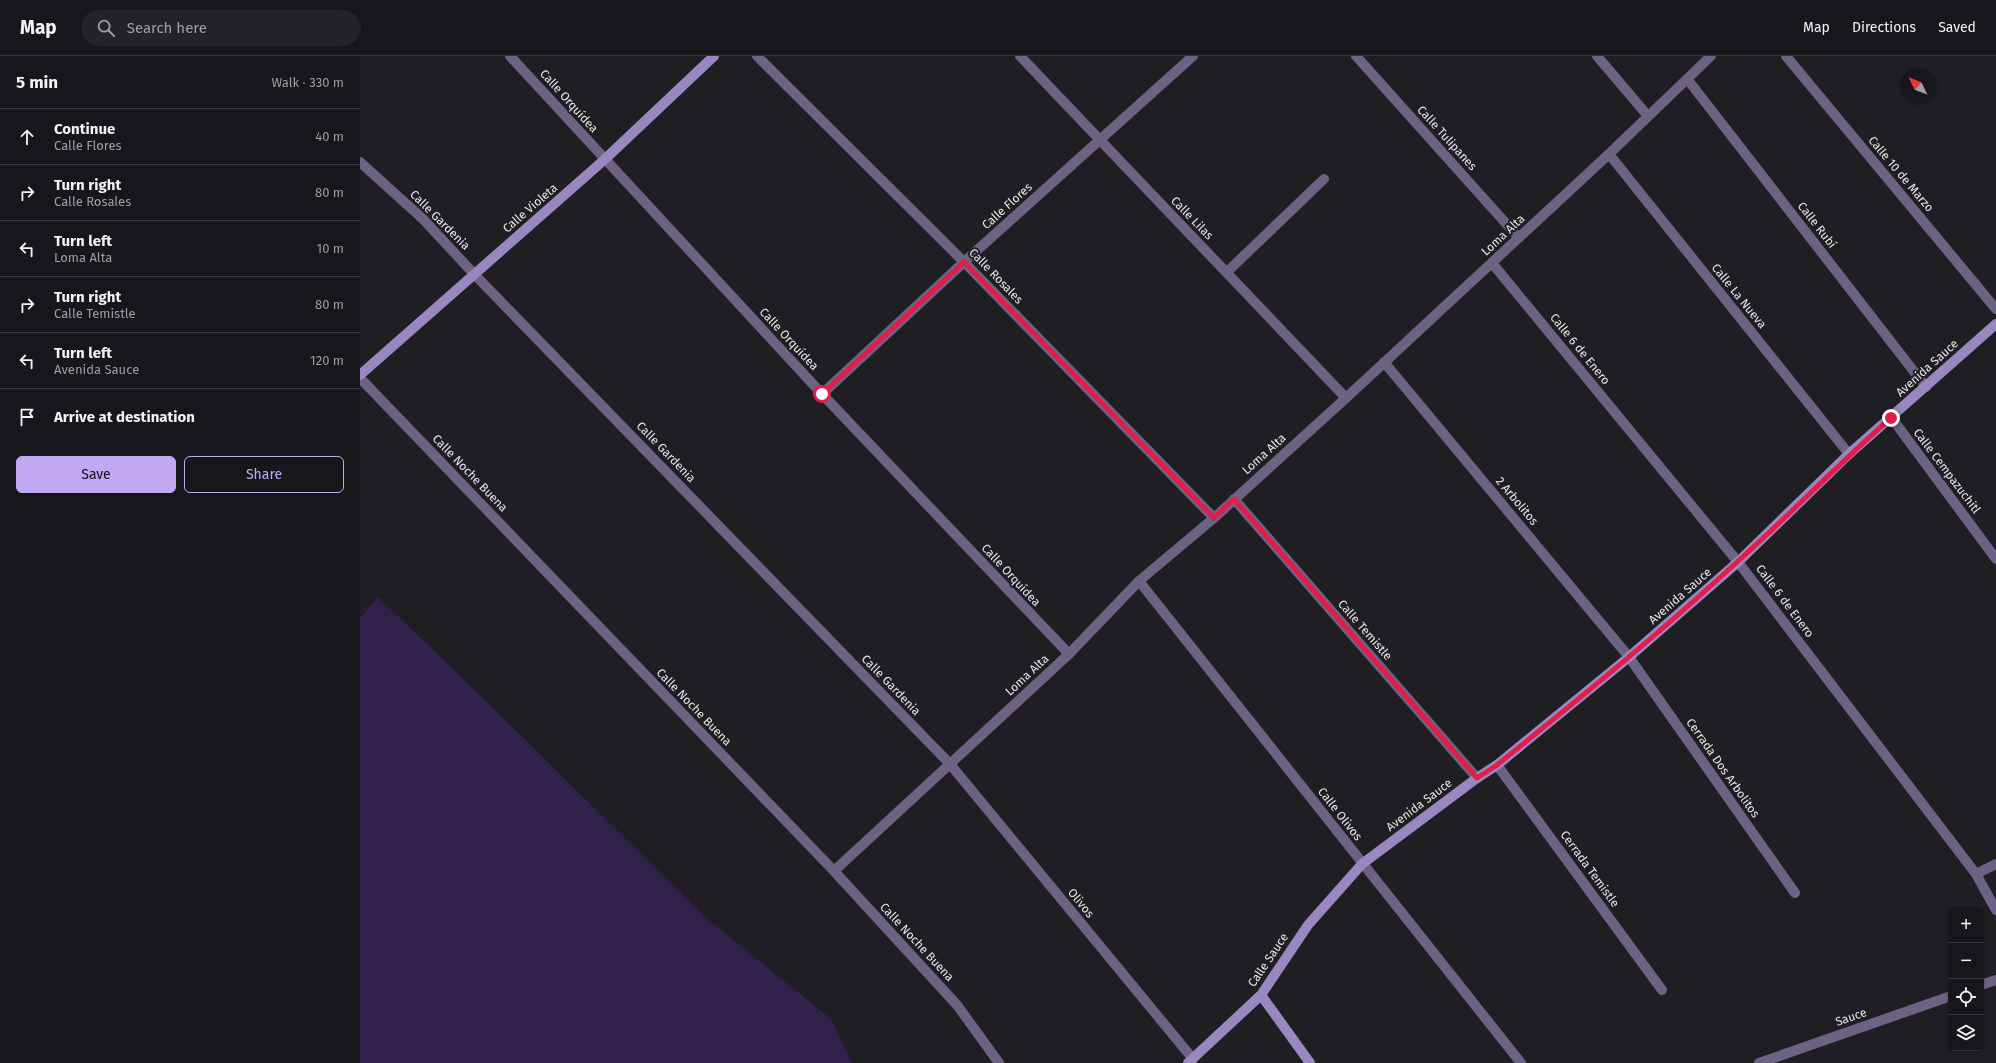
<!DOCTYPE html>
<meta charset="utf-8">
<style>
body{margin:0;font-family:"Fira Sans",sans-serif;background:#242327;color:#f1f3f6}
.controls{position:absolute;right:12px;bottom:12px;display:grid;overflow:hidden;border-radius:6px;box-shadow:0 1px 3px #0004}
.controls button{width:36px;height:36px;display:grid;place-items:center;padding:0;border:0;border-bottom:1px solid #363539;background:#17161a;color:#f1f3f6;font:20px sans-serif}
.compass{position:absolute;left:1540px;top:12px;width:36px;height:36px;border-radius:50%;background:#17161a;box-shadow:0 1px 3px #0004;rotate:313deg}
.stop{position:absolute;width:12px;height:12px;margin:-9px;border:3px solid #e11d48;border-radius:50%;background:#fff}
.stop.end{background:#e11d48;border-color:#fff;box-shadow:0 1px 4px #0008}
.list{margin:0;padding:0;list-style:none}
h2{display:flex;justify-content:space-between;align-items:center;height:52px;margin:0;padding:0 16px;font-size:17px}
h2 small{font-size:13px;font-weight:400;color:#9e9fa2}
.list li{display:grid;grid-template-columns:26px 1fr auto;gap:12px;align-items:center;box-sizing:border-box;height:56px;padding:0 16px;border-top:1px solid #363539}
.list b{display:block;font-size:15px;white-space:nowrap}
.list p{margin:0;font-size:13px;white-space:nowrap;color:#9e9fa2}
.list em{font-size:13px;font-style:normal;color:#9e9fa2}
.actions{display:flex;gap:8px;padding:12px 16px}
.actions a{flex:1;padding:9px 0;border:1px solid #c2a8f3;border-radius:6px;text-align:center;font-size:14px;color:#c2a8f3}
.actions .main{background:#c2a8f3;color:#111}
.icon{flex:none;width:22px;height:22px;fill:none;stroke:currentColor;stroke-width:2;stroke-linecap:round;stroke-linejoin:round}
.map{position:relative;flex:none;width:1636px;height:1007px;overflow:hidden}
header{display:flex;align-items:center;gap:24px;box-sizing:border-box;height:56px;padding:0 20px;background:#17161a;border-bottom:1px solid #363539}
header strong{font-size:19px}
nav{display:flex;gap:22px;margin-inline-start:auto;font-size:14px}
.search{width:280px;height:36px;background:#242327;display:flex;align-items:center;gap:10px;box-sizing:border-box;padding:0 14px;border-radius:22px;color:#9e9fa2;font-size:15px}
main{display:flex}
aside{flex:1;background:#17161a}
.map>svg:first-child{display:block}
.green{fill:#31204b}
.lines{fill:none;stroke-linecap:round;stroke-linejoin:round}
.street{stroke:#6d6184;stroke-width:10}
.secondary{stroke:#9a87bf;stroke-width:10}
.route{stroke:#e11d48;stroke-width:5}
.labels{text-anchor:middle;stroke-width:4;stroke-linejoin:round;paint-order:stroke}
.street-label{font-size:12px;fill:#e7e6e9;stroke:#1f1e23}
</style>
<header>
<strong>Map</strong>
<div class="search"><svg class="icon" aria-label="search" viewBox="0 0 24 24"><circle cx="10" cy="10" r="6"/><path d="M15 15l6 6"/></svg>Search here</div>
<nav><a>Map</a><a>Directions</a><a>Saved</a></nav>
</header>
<main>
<aside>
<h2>5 min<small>Walk · 330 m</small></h2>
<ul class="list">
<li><svg class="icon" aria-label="ahead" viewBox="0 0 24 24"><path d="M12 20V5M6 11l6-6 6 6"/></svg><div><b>Continue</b><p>Calle Flores</p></div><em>40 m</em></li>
<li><svg class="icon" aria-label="right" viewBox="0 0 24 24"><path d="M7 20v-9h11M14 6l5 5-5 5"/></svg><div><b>Turn right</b><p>Calle Rosales</p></div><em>80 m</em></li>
<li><svg class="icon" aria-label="left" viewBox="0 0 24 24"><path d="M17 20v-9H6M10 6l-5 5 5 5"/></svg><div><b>Turn left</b><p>Loma Alta</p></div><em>10 m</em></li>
<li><svg class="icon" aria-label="right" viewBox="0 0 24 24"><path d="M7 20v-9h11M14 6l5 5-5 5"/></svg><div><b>Turn right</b><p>Calle Temistle</p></div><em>80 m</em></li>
<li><svg class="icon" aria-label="left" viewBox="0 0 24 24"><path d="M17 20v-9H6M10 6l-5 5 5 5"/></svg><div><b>Turn left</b><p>Avenida Sauce</p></div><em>120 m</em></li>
<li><svg class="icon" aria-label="arrive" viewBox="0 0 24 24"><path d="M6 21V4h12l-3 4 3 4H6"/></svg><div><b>Arrive at destination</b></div></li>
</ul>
<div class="actions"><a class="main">Save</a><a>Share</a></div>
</aside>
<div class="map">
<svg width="1636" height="1007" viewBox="0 0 1636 1007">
<rect width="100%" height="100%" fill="#1f1e23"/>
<path class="green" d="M 18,541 L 127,646 L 346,862 L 471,963 L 492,1007 L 0,1007 L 0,562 Z"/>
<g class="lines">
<path class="street" d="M 150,0 L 462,338 L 709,598
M 397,0 L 604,206 L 854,462
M 660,0 L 986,342
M 996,0 L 1159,182
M 1237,0 L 1288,60
M 1426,0 L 1636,253
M 1328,24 L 1566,331
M 1249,98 L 1489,398
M 0,106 L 63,163 L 114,218 L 590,708 L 833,1003
M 1132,207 L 1378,506 L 1616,818 L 1636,854
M 867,216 L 964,123
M 1024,306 L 1269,601 L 1435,837
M 0,322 L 474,815 L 597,949 L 639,1007
M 462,338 L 604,206 L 833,0
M 1531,361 L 1636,503
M 874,443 L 1117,722
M 779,525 L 1161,1007
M 1137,709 L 1302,934
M 474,815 L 709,598 L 779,525 L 854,462 L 986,342 L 1249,98 L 1351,0
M 1616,818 L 1636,808
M 1621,929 L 1636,924
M 1399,1007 L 1591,940"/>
<path class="secondary" d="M 0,319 L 244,104 L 354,0
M 901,939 L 950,1007
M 828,1007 L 901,939 L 948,869 L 1002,808 L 1117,722 L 1137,709 L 1269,601 L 1378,506 L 1489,398 L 1636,268"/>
</g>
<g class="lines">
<path class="route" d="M 462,338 L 604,206 L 854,462 L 874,443 L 1117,722 L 1137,709 C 1219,643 1300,577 1377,506 C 1430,459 1478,408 1531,362"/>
</g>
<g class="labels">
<g class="street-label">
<text transform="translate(209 45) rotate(48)" y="4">Calle Orquídea</text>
<text transform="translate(1087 82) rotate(48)" y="4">Calle Tulipanes</text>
<text transform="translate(1541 118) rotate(50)" y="4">Calle 10 de Marzo</text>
<text transform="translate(647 150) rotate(-42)" y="4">Calle Flores</text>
<text transform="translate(170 152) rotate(-41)" y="4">Calle Violeta</text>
<text transform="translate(832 162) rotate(46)" y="4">Calle Lilas</text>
<text transform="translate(80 164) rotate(45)" y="4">Calle Gardenia</text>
<text transform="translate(1457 169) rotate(52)" y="4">Calle Rubí</text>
<text transform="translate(1143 179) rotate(-43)" y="4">Loma Alta</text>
<text transform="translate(636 220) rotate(46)" y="4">Calle Rosales</text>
<text transform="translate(1379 240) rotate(51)" y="4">Calle La Nueva</text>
<text transform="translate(429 283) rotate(47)" y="4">Calle Orquídea</text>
<text transform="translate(1220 293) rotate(51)" y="4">Calle 6 de Enero</text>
<text transform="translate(1567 312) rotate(-42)" y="4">Avenida Sauce</text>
<text transform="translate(306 396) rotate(46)" y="4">Calle Gardenia</text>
<text transform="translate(904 398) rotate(-42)" y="4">Loma Alta</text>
<text transform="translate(1587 415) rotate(53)" y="4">Calle Cempazuchitl</text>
<text transform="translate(110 417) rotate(46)" y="4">Calle Noche Buena</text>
<text transform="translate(1157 445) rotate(50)" y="4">2 Arbolitos</text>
<text transform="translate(651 519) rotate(47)" y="4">Calle Orquídea</text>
<text transform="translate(1320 540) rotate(-41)" y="4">Avenida Sauce</text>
<text transform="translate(1425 545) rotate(53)" y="4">Calle 6 de Enero</text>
<text transform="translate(1005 574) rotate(49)" y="4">Calle Temistle</text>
<text transform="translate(667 619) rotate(-43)" y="4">Loma Alta</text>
<text transform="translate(531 629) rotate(46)" y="4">Calle Gardenia</text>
<text transform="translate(334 651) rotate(46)" y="4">Calle Noche Buena</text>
<text transform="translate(1363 712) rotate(55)" y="4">Cerrada Dos Arbolitos</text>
<text transform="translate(1059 749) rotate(-37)" y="4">Avenida Sauce</text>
<text transform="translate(980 758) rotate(52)" y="4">Calle Olivos</text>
<text transform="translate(1230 813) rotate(54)" y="4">Cerrada Temistle</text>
<text transform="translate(721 847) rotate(51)" y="4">Olivos</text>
<text transform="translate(557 886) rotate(47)" y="4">Calle Noche Buena</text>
<text transform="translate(908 904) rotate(-56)" y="4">Calle Sauce</text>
<text transform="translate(1491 961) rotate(-19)" y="4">Sauce</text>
</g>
</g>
</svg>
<div class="controls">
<button>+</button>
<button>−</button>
<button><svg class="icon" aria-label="locate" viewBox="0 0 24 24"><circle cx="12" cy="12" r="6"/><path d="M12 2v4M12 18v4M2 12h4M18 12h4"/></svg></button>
<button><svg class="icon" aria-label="layers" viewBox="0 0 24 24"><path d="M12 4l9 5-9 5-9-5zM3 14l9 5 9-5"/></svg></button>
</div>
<svg class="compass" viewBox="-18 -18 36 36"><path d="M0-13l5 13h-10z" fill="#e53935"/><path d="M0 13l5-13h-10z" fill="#9e9fa2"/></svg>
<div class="stop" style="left:462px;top:338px"></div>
<div class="stop end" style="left:1531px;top:362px"></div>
</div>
</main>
